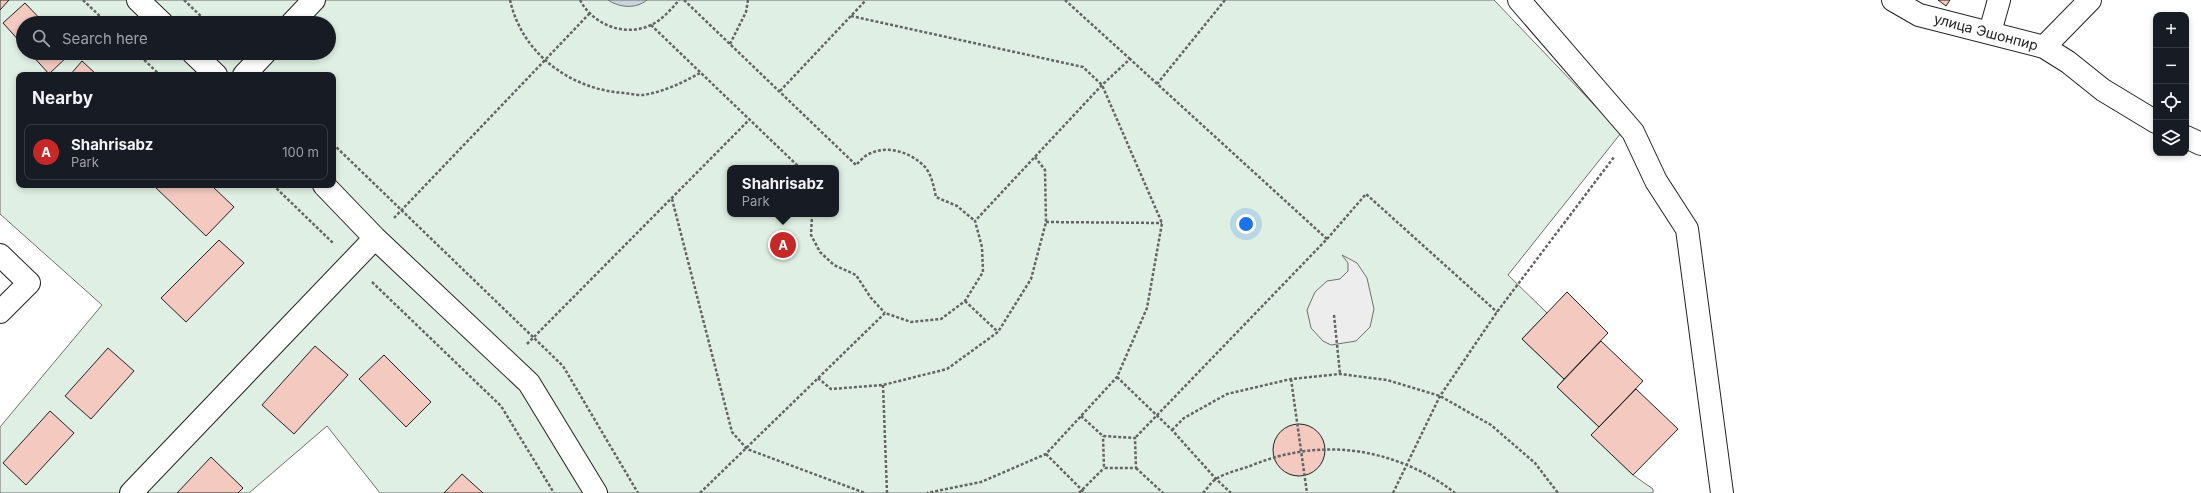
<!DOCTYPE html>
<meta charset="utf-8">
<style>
body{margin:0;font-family:Inter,sans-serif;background:#242831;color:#f1f3f6}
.controls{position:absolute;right:12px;top:12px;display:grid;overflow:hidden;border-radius:8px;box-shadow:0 2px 6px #0003}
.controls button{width:36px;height:36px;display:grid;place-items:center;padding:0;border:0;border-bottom:1px solid #363941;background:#171b24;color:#f1f3f6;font:20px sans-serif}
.you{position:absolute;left:1246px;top:224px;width:14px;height:14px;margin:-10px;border:3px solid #fff;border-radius:50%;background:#1a73e8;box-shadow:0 0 0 6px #1a73e833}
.badge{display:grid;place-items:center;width:26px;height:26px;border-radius:50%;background:#c62828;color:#fff;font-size:13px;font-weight:700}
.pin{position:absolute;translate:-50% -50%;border:2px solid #fff;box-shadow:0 1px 4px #0006}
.popup{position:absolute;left:727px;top:165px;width:112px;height:52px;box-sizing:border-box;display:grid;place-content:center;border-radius:8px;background:#171b24;filter:drop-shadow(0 1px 3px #0005);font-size:13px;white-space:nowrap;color:#9ea1a6}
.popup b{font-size:15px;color:#f1f3f6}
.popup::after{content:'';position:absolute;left:50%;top:100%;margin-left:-8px;border:8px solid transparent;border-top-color:#171b24}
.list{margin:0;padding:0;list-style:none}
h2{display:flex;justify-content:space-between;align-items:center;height:52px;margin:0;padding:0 16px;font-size:17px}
h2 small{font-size:13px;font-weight:400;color:#9ea1a6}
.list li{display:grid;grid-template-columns:26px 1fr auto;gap:12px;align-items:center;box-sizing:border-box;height:56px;margin:0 8px 8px;padding:0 8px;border:1px solid #363941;border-radius:8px}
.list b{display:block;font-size:15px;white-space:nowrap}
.list p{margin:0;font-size:13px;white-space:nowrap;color:#9ea1a6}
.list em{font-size:13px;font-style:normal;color:#9ea1a6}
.icon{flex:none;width:22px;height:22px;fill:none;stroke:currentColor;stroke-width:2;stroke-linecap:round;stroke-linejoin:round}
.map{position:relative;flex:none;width:2201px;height:493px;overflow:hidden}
.search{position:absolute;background:#171b24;box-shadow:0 2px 6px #0003;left:16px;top:16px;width:320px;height:44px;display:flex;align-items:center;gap:10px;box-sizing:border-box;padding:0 14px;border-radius:22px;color:#9ea1a6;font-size:15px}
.panel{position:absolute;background:#171b24;box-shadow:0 2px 6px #0003;left:16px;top:72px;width:320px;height:116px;border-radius:8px}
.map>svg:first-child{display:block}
.green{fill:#e0efe3;stroke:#6f6f6f;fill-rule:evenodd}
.parking{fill:#ededed;stroke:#6f6f6f}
.water{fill:#c7d3dd;stroke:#6f6f6f}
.building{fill:#f3c9c0;stroke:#222}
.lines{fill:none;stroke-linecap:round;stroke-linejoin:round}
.minor-casing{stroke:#222;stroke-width:24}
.path{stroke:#646464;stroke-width:2.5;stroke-dasharray:3 2;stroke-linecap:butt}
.minor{stroke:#fff;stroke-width:22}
.labels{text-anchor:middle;stroke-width:3;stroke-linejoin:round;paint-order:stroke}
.street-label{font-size:14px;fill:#222;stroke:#fff}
</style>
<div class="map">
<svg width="2201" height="493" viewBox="0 0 2201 493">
<rect width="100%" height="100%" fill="#fff"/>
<path class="green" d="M 0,0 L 1494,0 L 1621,133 L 1508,275 L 1547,313 L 1522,339 L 1564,379 L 1557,387 L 1599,427 L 1592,435 L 1633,475 L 1653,489 L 1653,493 L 380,493 L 327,426 L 249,493 L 0,493 L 0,427 L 102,305 L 0,214 ZM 23,23 L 329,23 L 329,53 L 23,53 ZM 19,75 L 333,75 L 333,185 L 19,185 ZM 730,168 L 836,168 L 836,214 L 730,214 Z"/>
<path class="parking" d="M 1342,255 L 1357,263 L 1367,278 L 1374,309 L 1370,327 L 1356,341 L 1331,345 L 1323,341 L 1311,328 L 1307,310 L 1315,292 L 1327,281 L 1340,279 L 1348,271 L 1348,263 Z"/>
<path class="water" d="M 608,0 L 647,0 C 636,9 620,8 608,0 Z"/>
<path class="building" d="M 0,0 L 9,0 L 0,10 Z
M 1938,0 L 1950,0 L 1946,6 Z
M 25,3 L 44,23 L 23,23 L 23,45 L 3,23 Z
M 30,53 L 71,53 L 49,74 Z
M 82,61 L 97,75 L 70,75 Z
M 153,185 L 211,185 L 234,207 L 206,236 Z
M 219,240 L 244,263 L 186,322 L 161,298 Z
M 1567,292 L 1608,333 L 1564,379 L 1522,339 Z
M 1601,341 L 1643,381 L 1599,427 L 1557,387 Z
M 315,346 L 348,375 L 294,434 L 262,405 Z
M 108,348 L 134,371 L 91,419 L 65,396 Z
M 384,355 L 431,402 L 406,427 L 359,379 Z
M 1636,389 L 1678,429 L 1633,475 L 1591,435 Z
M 50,411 L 74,433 L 26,485 L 3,463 Z
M1273 450a26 26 0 1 1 52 0a26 26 0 1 1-52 0Z
M 211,457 L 243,488 L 238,493 L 177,493 Z
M 462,474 L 483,493 L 444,493 Z"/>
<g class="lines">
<g class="minor-casing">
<path id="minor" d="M 138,0 L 162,23
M 1519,0 L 1633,132 L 1656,181 L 1687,229 L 1722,493
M 1893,0 L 1919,15 L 2044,47 L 2068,62 L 2103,90 L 2156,122
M 292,23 L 314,0
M 1990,32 L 1999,0
M 2044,47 L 2090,0
M 193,53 L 216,75
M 244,75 L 265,53
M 2186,137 L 2201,144
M 324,185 L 375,238 L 529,383 L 596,493
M 0,255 L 29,283 L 0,312
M 131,493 L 375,238"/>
</g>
<path class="path" d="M 83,0 L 107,23
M 184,0 L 208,23
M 510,0 C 522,54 571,90 625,93 C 631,94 637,95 643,95 C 663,92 682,83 700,73
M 580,0 C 592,23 621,36 646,27 C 659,23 670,11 679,0
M 684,0 L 856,165 C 860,161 865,155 871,153 C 889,145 912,153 925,167 C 932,175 934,188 936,197 L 957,206 L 975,221
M 1065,0 L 1130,59
M 851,16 L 1083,67 L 1102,85 L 1162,223 L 1147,308 L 1117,377 L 1046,454 L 981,482 L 927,493
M 651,25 L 800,168
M 730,44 L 746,12 L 748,0
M 137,53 L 160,75
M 1157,84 L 1225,0
M 780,91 L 866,0
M 333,144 L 563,366 L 638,493
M 273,185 L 333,243
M 672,199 L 732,432 L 747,449 L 865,493
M 812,214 L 811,235 L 820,252 L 834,265 L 856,275 L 871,298 L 885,313
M 394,218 L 590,13
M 1046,222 L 1162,223
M 1327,239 L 1366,194 L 1497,312
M 372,282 L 501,406 L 554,493
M 965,301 L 998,332
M 1334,315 L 1340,374
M 527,344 L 749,120
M 1117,377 L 1172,430 L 1216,479 L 1231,493
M 818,378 L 831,389 L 883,385 L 947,369 L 998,332 L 1031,279 L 1046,222 L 1045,170 L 1035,157
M 1291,379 L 1307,493
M 883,385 L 887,493
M 1081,416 L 1103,436 L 1135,438 L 1136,468 L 1104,468 L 1103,436
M 1172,430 L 1184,418 L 1227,394 L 1291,379 L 1340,374 L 1387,380 L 1440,396 L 1491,425 L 1535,463 L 1558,493
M 1046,454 L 1085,493
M 1136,468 L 1163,493
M 700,493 L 885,313 L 911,322 L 941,319 L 965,301 L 983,272 L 982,247 L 975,221 L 1102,85 L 1130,59 L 1327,239 L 1135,438
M 1079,493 L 1104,468
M 1203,493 C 1207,489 1211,482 1216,479 C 1225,473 1239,470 1250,466 C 1308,442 1368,444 1424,473 C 1435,479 1445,485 1455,493
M 1393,493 L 1440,396 L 1497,312 L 1614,157"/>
<use href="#minor" class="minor"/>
</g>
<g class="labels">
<g class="street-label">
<text transform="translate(1986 32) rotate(15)" y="5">улица Эшонпир</text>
</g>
</g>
</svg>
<div class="controls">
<button>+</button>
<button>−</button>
<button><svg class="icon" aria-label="locate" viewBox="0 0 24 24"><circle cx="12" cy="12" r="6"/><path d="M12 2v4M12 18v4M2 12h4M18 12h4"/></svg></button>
<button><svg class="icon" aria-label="layers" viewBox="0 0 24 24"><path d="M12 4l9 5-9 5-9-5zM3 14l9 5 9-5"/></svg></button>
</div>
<div class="you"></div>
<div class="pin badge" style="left:783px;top:245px">A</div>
<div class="popup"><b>Shahrisabz</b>Park</div>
<div class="search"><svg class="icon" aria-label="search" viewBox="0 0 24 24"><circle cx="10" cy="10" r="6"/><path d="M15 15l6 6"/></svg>Search here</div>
<section class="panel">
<h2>Nearby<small></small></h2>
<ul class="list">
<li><span class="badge">A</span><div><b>Shahrisabz</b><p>Park</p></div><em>100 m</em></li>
</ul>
</section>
</div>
